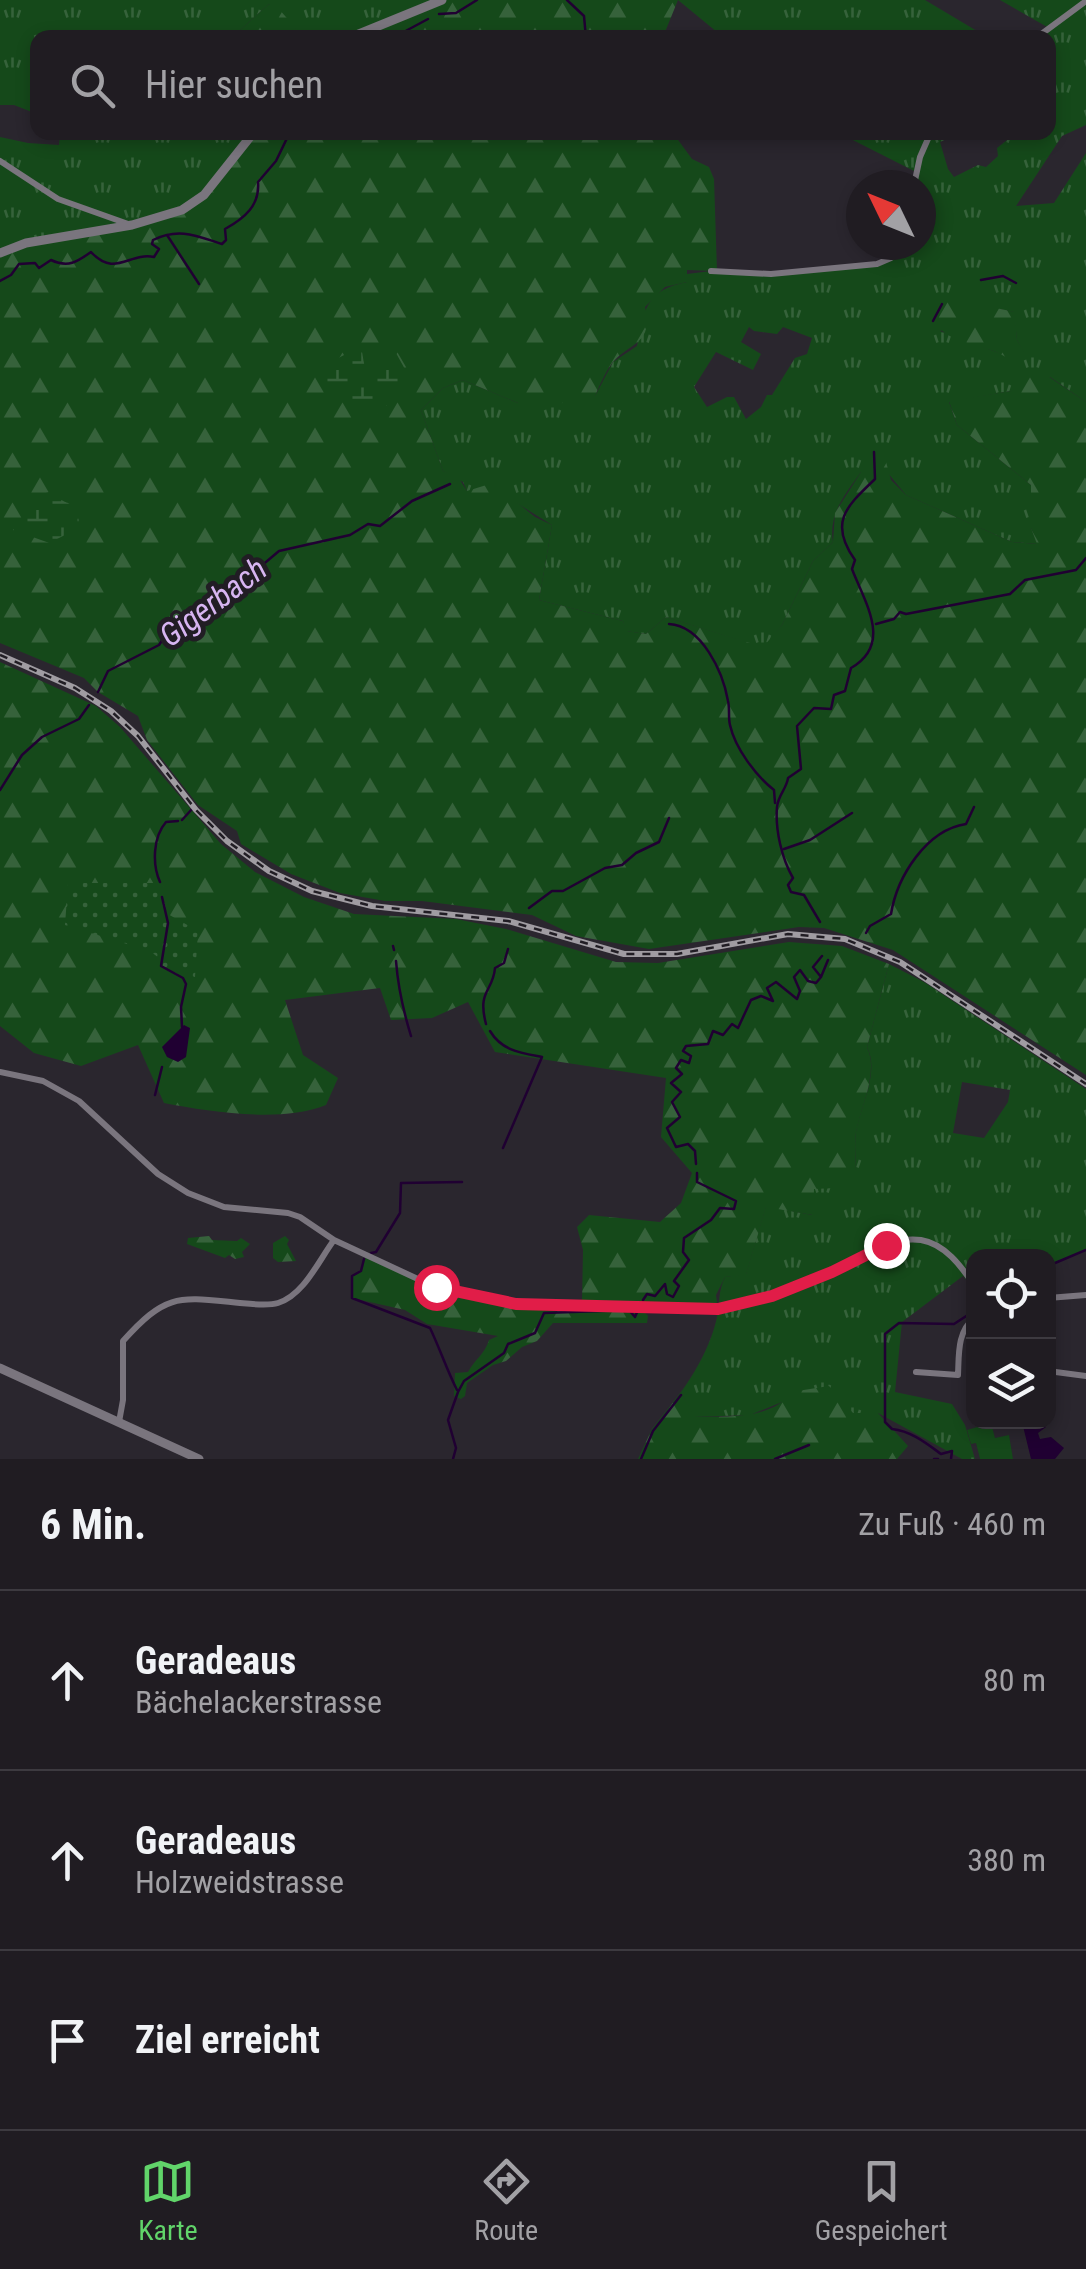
<!DOCTYPE html>
<html lang="de">
<meta charset="utf-8">
<style>
body{margin:0;font-family:"Roboto Condensed",sans-serif;background:#28252a;color:#f1f3f6}
.controls{position:absolute;right:30px;bottom:30px;display:grid;overflow:hidden;border-radius:20px;box-shadow:0 5px 15px #0003}
.controls button{width:90px;height:90px;display:grid;place-items:center;padding:0;border:0;border-bottom:2px solid #3d3a40;background:#201c22;color:#f1f3f6;font:50px sans-serif}
.compass{position:absolute;left:846px;top:170px;width:90px;height:90px;border-radius:50%;background:#201c22;box-shadow:0 5px 15px #0003;rotate:313deg}
.stop{position:absolute;width:30px;height:30px;margin:-22px;border:8px solid #e11d48;border-radius:50%;background:#fff}
.stop.end{background:#e11d48;border-color:#fff;box-shadow:0 2px 10px #0008}
.list{margin:0;padding:0;list-style:none}
h2{display:flex;justify-content:space-between;align-items:center;height:130px;margin:0;padding:0 40px;font-size:42px}
h2 small{font-size:32px;font-weight:400;color:#a2a1a5}
.list li{display:grid;grid-template-columns:65px 1fr auto;gap:30px;align-items:center;box-sizing:border-box;height:180px;padding:0 40px;border-top:2px solid #3d3a40}
.list b{display:block;font-size:38px;white-space:nowrap}
.list p{margin:0;font-size:32px;white-space:nowrap;color:#a2a1a5}
.list em{font-size:32px;font-style:normal;color:#a2a1a5}
.icon{flex:none;width:55px;height:55px;fill:none;stroke:currentColor;stroke-width:2;stroke-linecap:round;stroke-linejoin:round}
.map{position:relative;flex:none;width:1086px;height:1459px;overflow:hidden}
.search{position:absolute;background:#201c22;box-shadow:0 5px 15px #0003;left:30px;right:30px;top:30px;height:110px;display:flex;align-items:center;gap:25px;box-sizing:border-box;padding:0 35px;border-radius:20px;color:#a2a1a5;font-size:38px}
.sheet{height:670px;background:#201c22}
nav{display:flex;justify-content:space-around;align-items:center;box-sizing:border-box;height:140px;border-top:2px solid #3d3a40;background:#201c22;font-size:28px;color:#a2a1a5}
nav a{display:grid;justify-items:center;gap:5px}
nav .on{color:#61d46a}
.map>svg:first-child{display:block}
.grass{fill:url(#grass-tufts);fill-rule:evenodd}
.forest{fill:url(#forest-firs)}
.wetland{fill:url(#wetland-marsh)}
.park{fill:url(#park-dots)}
.pitch{fill:#15491a}
.water{fill:#200032}
.lines{fill:none;stroke-linecap:round;stroke-linejoin:round}
.stream{stroke:#200032;stroke-width:2.5}
.street{stroke:#7a757e;stroke-width:6}
.secondary{stroke:#7a757e;stroke-width:9}
.rail-casing{stroke:#a09ca2;stroke-width:6}
.rail{stroke:#211d24;stroke-width:2.5;stroke-dasharray:8;stroke-linecap:butt}
.route{stroke:#e11d48;stroke-width:12}
.labels{text-anchor:middle;stroke-width:10;stroke-linejoin:round;paint-order:stroke}
.water-label{font-size:32px;font-style:italic;fill:#d7b5f1;stroke:#211d24}
</style>
<div class="map">
<svg width="1086" height="1459" viewBox="0 0 1086 1459">
<defs>
<pattern id="grass-tufts" width="24" height="20" patternUnits="userSpaceOnUse" patternTransform="scale(2.5)"><rect width="24" height="20" fill="#15491a"/><path d="M3 7l-1-3M5 7V3M7 7l1-3M15 17l-1-3M17 17v-4M19 17l1-3" fill="none" stroke="#36623b"/></pattern>
<pattern id="forest-firs" width="22" height="20" patternUnits="userSpaceOnUse" patternTransform="scale(2.5)"><rect width="22" height="20" fill="#15491a"/><path d="M5 1l3.5 6h-7zM16 11l3.5 6h-7z" fill="#36623b"/></pattern>
<pattern id="wetland-marsh" width="20" height="14" patternUnits="userSpaceOnUse" patternTransform="scale(2.5)"><rect width="20" height="14" fill="#15491a"/><path d="M1 5h8M5 5V1M11 12h8M15 12V8" fill="none" stroke="#36623b"/></pattern>
<pattern id="park-dots" width="8" height="8" patternUnits="userSpaceOnUse" patternTransform="scale(2.5)"><rect width="8" height="8" fill="#15491a"/><path d="M2 2h.1M6 6h.1" fill="none" stroke="#36623b" stroke-width="1.8" stroke-linecap="round"/></pattern>
</defs>
<rect width="100%" height="100%" fill="#2a262e"/>
<path class="grass" d="M 0,0 L 442,0 L 349,37 L 297,37 L 300,33 L 269,4 L 237,33 L 224,37 L 38,38 L 37,114 L 14,105 L 0,105 Z
M 678,0 L 925,0 L 987,37 L 723,37 Z
M 1000,0 L 1086,0 L 1086,125 L 1062,136 L 1016,206 L 1054,203 L 1086,153 L 1086,402 L 1050,377 L 1011,391 L 949,402 L 957,425 L 1031,485 L 1031,528 L 1038,544 L 1012,542 L 906,495 L 887,472 L 861,472 C 846,493 828,514 833,542 L 813,561 L 782,625 L 764,648 L 666,617 L 646,634 L 626,631 L 623,621 L 539,600 L 552,525 L 507,497 L 467,491 L 463,482 L 443,471 L 421,410 L 443,388 L 463,380 L 518,403 L 595,396 L 613,362 L 637,346 C 644,309 646,290 687,282 L 687,274 L 711,271 L 771,274 L 885,262 L 900,245 L 921,245 L 921,185 L 914,185 L 916,172 L 839,133 L 960,133 L 940,142 L 948,169 L 954,177 L 978,165 L 986,167 L 998,156 L 997,148 L 1016,133 L 1048,132 L 1048,38 L 1036,37 L 1049,28 ZM 999,309 L 1014,312 L 1017,340 L 1027,358 L 1007,356 L 940,331 ZM 749,327 L 754,331 L 777,334 L 783,327 L 812,338 L 807,354 L 795,358 L 772,395 L 767,395 L 761,407 L 746,419 L 734,397 L 727,397 L 707,407 L 694,387 L 716,352 L 753,370 L 761,354 L 741,342 Z
M 60,133 L 254,133 L 217,181 L 182,210 L 0,253 L 0,137 L 28,143 L 59,145 Z
M 889,964 L 924,982 L 1086,1089 L 1086,1251 L 1049,1266 L 1048,1256 L 974,1256 L 973,1287 L 963,1276 L 902,1322 L 895,1392 L 952,1404 L 965,1425 L 975,1459 L 962,1459 L 878,1413 L 853,1413 L 787,1400 L 750,1415 L 694,1417 L 681,1392 C 696,1372 712,1342 717,1317 C 720,1301 718,1292 725,1277 L 746,1274 L 766,1206 L 812,1215 L 813,1189 L 856,1172 C 856,1159 854,1145 856,1132 C 860,1107 880,1072 867,1047 ZM 962,1082 L 1010,1090 L 1008,1102 L 984,1138 L 953,1133 Z"/>
<path class="forest" d="M 442,0 L 678,0 L 663,37 L 349,38 Z
M 269,4 L 278,8 L 300,33 L 297,37 L 224,37 L 237,33 Z
M 254,133 L 673,133 L 692,159 L 709,167 L 714,179 L 717,271 L 687,270 L 687,282 L 665,287 L 645,307 C 654,344 630,342 612,363 C 605,373 598,388 594,399 L 547,405 L 518,403 L 463,380 L 443,388 L 421,410 L 443,471 L 458,477 L 467,491 L 493,483 L 535,517 L 552,525 L 539,600 L 623,621 L 627,631 L 646,634 L 666,617 L 763,647 L 782,625 L 813,561 L 833,542 L 835,513 L 861,472 L 875,442 L 883,451 L 891,480 L 906,495 L 1012,542 L 1037,544 L 1031,528 L 1031,485 L 957,425 L 949,401 L 1011,391 L 1036,368 L 1086,402 L 1086,1075 L 893,950 L 824,928 L 799,927 L 649,949 L 576,936 L 532,915 L 422,901 L 385,901 L 340,893 L 291,874 L 241,844 L 237,831 L 198,805 L 147,740 L 138,716 L 98,692 L 84,678 L 0,643 L 0,253 L 6,249 L 132,225 L 195,203 Z
M 952,299 L 1015,312 L 1017,340 L 1028,358 L 1015,364 C 993,342 951,348 934,322 L 942,305 Z
M 0,662 L 96,706 L 120,727 L 221,844 L 255,872 L 304,897 L 354,914 L 456,919 L 506,929 L 616,962 L 658,963 L 789,942 L 842,946 L 889,964 L 867,1047 C 879,1072 861,1106 856,1132 C 854,1145 856,1159 856,1172 L 861,1174 L 858,1187 L 814,1189 L 813,1215 L 766,1207 L 746,1275 L 725,1277 L 716,1295 L 718,1309 L 582,1303 L 583,1250 L 577,1227 L 589,1215 L 660,1222 L 681,1203 L 692,1173 L 661,1137 L 666,1078 L 495,1052 L 468,1002 L 432,1018 L 391,1020 L 380,988 L 285,1000 L 303,1055 L 338,1078 L 326,1105 C 281,1123 211,1112 164,1103 L 138,1045 L 81,1066 L 34,1053 L 0,1026 Z
M 209,1236 L 212,1240 L 237,1241 L 241,1238 L 250,1244 L 242,1252 L 244,1257 L 235,1259 L 229,1255 L 225,1258 L 187,1244 L 188,1238 Z
M 285,1236 L 289,1240 L 287,1244 L 296,1261 L 278,1262 L 273,1258 L 273,1243 Z
M 367,1256 L 413,1278 L 494,1301 L 641,1308 L 648,1316 L 647,1323 L 553,1323 L 537,1341 L 522,1347 L 506,1361 L 493,1365 L 467,1383 L 465,1396 L 461,1399 L 454,1396 L 455,1373 L 468,1372 C 475,1359 485,1354 489,1340 L 498,1336 L 427,1324 L 405,1310 L 352,1298 L 352,1276 L 361,1271 L 362,1262 Z
M 829,1386 L 853,1413 L 878,1413 L 908,1446 L 897,1459 L 638,1459 L 652,1429 L 681,1392 L 695,1417 C 724,1416 773,1420 791,1392 Z"/>
<path class="wetland" d="M 361,346 L 365,369 L 374,368 L 374,357 L 396,353 L 406,371 L 395,398 L 367,422 L 346,398 L 331,402 L 314,371 Z
M 53,491 L 55,497 L 78,508 L 79,528 L 57,539 L 55,545 L 13,530 L 27,514 L 24,499 Z"/>
<path class="park" d="M 68,883 L 156,883 L 163,886 L 166,913 L 198,931 L 195,977 L 171,973 L 160,967 L 159,958 L 150,951 L 65,925 Z"/>
<path class="pitch" d="M 991,1423 L 995,1438 L 1009,1435 L 1013,1459 L 980,1459 L 976,1443 L 971,1444 L 967,1430 Z"/>
<path class="water" d="M 184,1025 L 190,1028 L 186,1057 L 178,1062 L 167,1057 L 162,1047 Z
M 1022,1422 L 1039,1422 L 1046,1427 L 1038,1433 L 1040,1439 L 1051,1437 L 1064,1448 L 1055,1459 L 1031,1459 Z"/>
<g class="lines">
<path class="stream" d="M 567,0 L 584,16 L 586,38
M 439,14 L 456,13 L 477,0
M 378,38 L 400,34 L 428,19
M 167,235 L 199,284
M 981,280 L 1003,276 L 1016,283
M 0,281 L 11,275 L 19,264 L 35,263 L 39,268 L 51,260 C 68,268 77,262 91,252 C 115,278 129,252 154,257 L 159,249 L 152,244 L 153,240 C 179,227 197,236 222,244 L 226,240 L 225,229 C 245,218 260,205 258,182 L 276,161 L 290,132
M 933,321 L 942,304
M 669,624 C 702,626 723,672 728,701 C 730,709 728,717 730,725 C 735,748 756,776 774,790 L 775,803
M 876,624 L 894,619 L 900,612 L 906,614 L 1010,594 L 1025,580 L 1076,570 L 1086,558
M 98,692 L 108,671 L 159,645 L 167,633 L 186,618 L 209,610 L 279,551 L 350,535 L 368,524 L 380,526 L 412,501 L 450,484
M 0,790 L 22,755 L 42,737 L 79,719 L 89,705
M 182,820 L 192,809
M 784,849 L 810,840 L 852,813
M 160,882 C 152,864 153,837 166,822 L 178,821
M 162,897 L 168,923 L 161,966 L 183,978 L 186,984 L 181,1007 L 182,1027
M 529,908 L 552,891 L 563,891 L 605,868 L 622,865 L 636,853 L 659,842 L 669,818
M 820,922 L 804,895 L 791,892 L 788,885 L 793,878 C 782,859 775,830 777,807 C 778,795 787,788 788,778 L 801,769 L 797,726 L 814,708 L 831,709 L 834,695 L 845,691 L 851,668 C 893,644 865,603 852,569 L 855,560 C 828,522 847,506 875,479 L 874,452
M 866,933 L 870,926 L 891,914 C 897,877 926,830 966,824 L 974,807
M 393,946 L 394,950
M 396,961 C 398,987 403,1010 411,1036
M 821,977 L 828,960
M 486,1024 C 477,990 493,992 495,968 L 504,963 L 508,949
M 490,1031 C 502,1051 521,1053 542,1057 L 503,1148
M 155,1095 L 162,1067
M 696,1164 L 695,1151 L 688,1144 L 676,1147 L 667,1128 L 680,1117 L 672,1102 L 681,1092 L 671,1083 L 682,1074 L 676,1068 L 681,1060 L 689,1063 L 691,1056 L 683,1051 L 686,1046 L 708,1044 L 713,1031 L 723,1035 L 732,1024 L 738,1028 L 751,1000 L 761,996 L 773,1001 L 767,988 L 776,982 L 797,999 L 800,991 L 794,977 L 800,970 L 808,981 L 816,983 L 821,977 L 813,967 L 822,956
M 371,1253 L 376,1252 L 400,1213 L 401,1183 L 462,1182
M 364,1259 L 361,1271 L 352,1276 L 352,1298 L 430,1328 C 440,1349 446,1368 457,1390
M 1048,1266 L 1086,1250
M 643,1300 L 647,1294 L 655,1296 L 665,1284 L 667,1294 L 673,1297 L 679,1286 L 674,1281 L 689,1260 L 683,1252 L 684,1238 L 711,1220 L 720,1208 L 734,1209 L 736,1201 L 697,1182 L 697,1173
M 453,1459 L 456,1448 L 448,1420 L 458,1392 L 464,1381 L 504,1353 L 508,1344 L 535,1333 L 544,1313 L 629,1310 L 635,1317 L 638,1310
M 641,1459 L 653,1431 L 681,1395
M 775,1459 L 809,1445
M 934,1459 L 938,1459
M 951,1459 L 952,1451 L 941,1454 C 926,1443 911,1431 892,1429 L 885,1422 L 885,1334 L 899,1323 L 954,1324 L 974,1311"/>
<path class="street" d="M 1036,38 L 1086,1
M 0,161 L 58,199 L 131,225
M 914,185 L 920,157 L 931,132
M 711,271 L 771,274 L 877,264 L 891,258 L 900,245
M 0,1072 L 43,1081 L 79,1101 L 158,1174 L 188,1193 L 224,1207 L 288,1213 L 300,1217 L 334,1240 L 435,1287 L 516,1304 L 728,1308 C 762,1302 795,1289 826,1275 C 855,1262 887,1235 921,1240 C 945,1244 961,1266 974,1285
M 1048,1298 L 1086,1295
M 1048,1371 L 1086,1376
M 916,1372 L 958,1375 C 959,1355 957,1332 974,1318
M 119,1422 L 123,1400 L 123,1341 C 167,1292 179,1297 240,1303 C 251,1304 268,1306 278,1303 C 304,1295 319,1260 334,1240"/>
<path class="secondary" d="M 349,38 L 442,0
M 0,253 L 26,243 L 132,225 L 182,210 L 204,195 L 254,132
M 0,1368 L 199,1459"/>
<g class="rail-casing">
<path id="rail" d="M 0,655 L 75,688 L 111,711 L 138,736 L 196,810 L 227,841 L 269,871 L 312,891 L 372,906 L 508,921 L 624,954 L 677,954 L 788,934 L 845,939 L 900,962 L 1086,1084"/>
</g>
<use href="#rail" class="rail"/>
</g>
<g class="lines">
<path class="route" d="M 436,1287 L 516,1304 L 718,1309 L 772,1296 L 832,1272 L 886,1245"/>
</g>
<g class="labels">
<g class="water-label">
<text transform="translate(213 602) rotate(-37)" y="11">Gigerbach</text>
</g>
</g>
</svg>
<div class="controls">
<button><svg class="icon" aria-label="locate" viewBox="0 0 24 24"><circle cx="12" cy="12" r="6"/><path d="M12 2v4M12 18v4M2 12h4M18 12h4"/></svg></button>
<button><svg class="icon" aria-label="layers" viewBox="0 0 24 24"><path d="M12 4l9 5-9 5-9-5zM3 14l9 5 9-5"/></svg></button>
</div>
<svg class="compass" viewBox="-18 -18 36 36"><path d="M0-13l5 13h-10z" fill="#e53935"/><path d="M0 13l5-13h-10z" fill="#a2a1a5"/></svg>
<div class="stop" style="left:436px;top:1287px"></div>
<div class="stop end" style="left:886px;top:1245px"></div>
<div class="search"><svg class="icon" aria-label="search" viewBox="0 0 24 24"><circle cx="10" cy="10" r="6"/><path d="M15 15l6 6"/></svg>Hier suchen</div>
</div>
<section class="sheet">
<h2>6 Min.<small>Zu Fuß · 460 m</small></h2>
<ul class="list">
<li><svg class="icon" aria-label="ahead" viewBox="0 0 24 24"><path d="M12 20V5M6 11l6-6 6 6"/></svg><div><b>Geradeaus</b><p>Bächelackerstrasse</p></div><em>80 m</em></li>
<li><svg class="icon" aria-label="ahead" viewBox="0 0 24 24"><path d="M12 20V5M6 11l6-6 6 6"/></svg><div><b>Geradeaus</b><p>Holzweidstrasse</p></div><em>380 m</em></li>
<li><svg class="icon" aria-label="arrive" viewBox="0 0 24 24"><path d="M6 21V4h12l-3 4 3 4H6"/></svg><div><b>Ziel erreicht</b></div></li>
</ul>
</section>
<nav>
<a class="on"><svg class="icon" aria-label="map" viewBox="0 0 24 24"><path d="M3 6l6-2 6 2 6-2v14l-6 2-6-2-6 2zM9 4v14M15 6v14"/></svg>Karte</a>
<a><svg class="icon" aria-label="directions" viewBox="0 0 24 24"><path d="M12 3l9 9-9 9-9-9zM9 14v-3h6M13 9l2 2-2 2"/></svg>Route</a>
<a><svg class="icon" aria-label="saved" viewBox="0 0 24 24"><path d="M7 4h10v16l-5-4-5 4z"/></svg>Gespeichert</a>
</nav>
